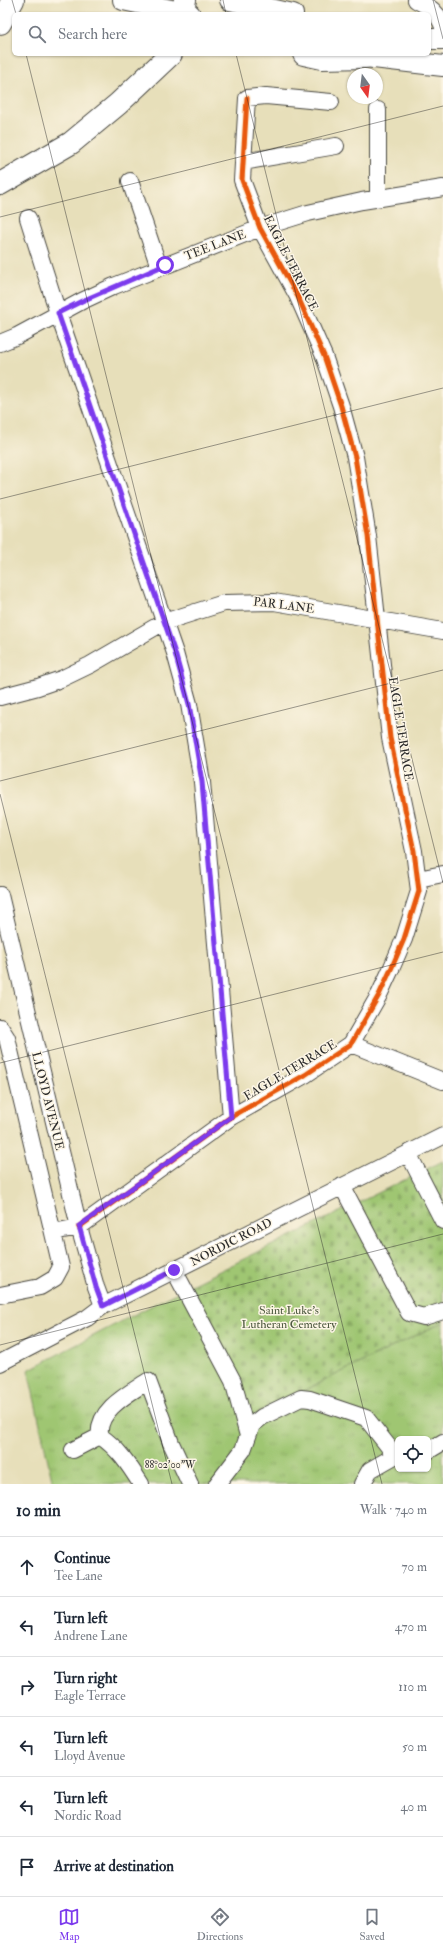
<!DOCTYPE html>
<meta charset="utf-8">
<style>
body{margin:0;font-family:"IM FELL Double Pica",serif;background:#f2f2f3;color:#1f2937}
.controls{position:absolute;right:12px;bottom:12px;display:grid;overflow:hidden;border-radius:6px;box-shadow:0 1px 3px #0004}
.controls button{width:36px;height:36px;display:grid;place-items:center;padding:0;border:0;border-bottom:1px solid #e0e1e3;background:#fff;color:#1f2937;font:20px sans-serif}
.compass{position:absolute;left:347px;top:68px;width:36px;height:36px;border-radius:50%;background:#fff;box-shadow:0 1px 3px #0004;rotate:166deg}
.stop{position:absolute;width:12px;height:12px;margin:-9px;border:3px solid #7c3aed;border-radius:50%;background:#fff}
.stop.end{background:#7c3aed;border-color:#fff;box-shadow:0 1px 4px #0008}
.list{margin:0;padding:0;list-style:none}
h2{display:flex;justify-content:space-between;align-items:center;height:52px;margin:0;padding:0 16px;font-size:17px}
h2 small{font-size:13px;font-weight:400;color:#747a83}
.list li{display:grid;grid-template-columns:26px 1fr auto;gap:12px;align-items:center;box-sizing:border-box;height:60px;padding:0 16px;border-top:1px solid #e0e1e3}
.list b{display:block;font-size:15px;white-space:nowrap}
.list p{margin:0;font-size:13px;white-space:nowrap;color:#747a83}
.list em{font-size:13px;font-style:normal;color:#747a83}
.icon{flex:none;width:22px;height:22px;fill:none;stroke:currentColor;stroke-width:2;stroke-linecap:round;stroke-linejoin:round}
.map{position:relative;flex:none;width:443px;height:1484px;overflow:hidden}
.search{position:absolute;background:#fff;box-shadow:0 1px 3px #0004;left:12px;right:12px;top:12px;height:44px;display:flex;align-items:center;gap:10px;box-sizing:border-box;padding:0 14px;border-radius:6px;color:#747a83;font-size:15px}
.sheet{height:412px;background:#fff}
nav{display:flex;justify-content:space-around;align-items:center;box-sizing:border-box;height:56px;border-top:1px solid #e0e1e3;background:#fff;font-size:11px;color:#747a83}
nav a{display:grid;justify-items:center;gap:2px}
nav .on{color:#7c3aed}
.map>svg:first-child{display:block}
.grass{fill:url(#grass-tufts);stroke:#65784e;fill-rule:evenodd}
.cemetery{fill:url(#cemetery-stones);stroke:#65784e}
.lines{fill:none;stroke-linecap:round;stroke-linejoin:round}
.minor-casing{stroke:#474640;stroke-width:18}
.major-casing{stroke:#474640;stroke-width:22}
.highway-casing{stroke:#474640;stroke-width:24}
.minor{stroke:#fff;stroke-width:16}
.major{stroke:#fff;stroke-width:20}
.highway{stroke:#fff;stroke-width:22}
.cycleway-casing{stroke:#fcf5e5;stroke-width:8}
.cycleway{stroke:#e8590c;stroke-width:5}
.route{stroke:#7c3aed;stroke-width:5}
.ticks{fill:none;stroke:#2b2b2b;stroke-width:1;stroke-opacity:0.45}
.labels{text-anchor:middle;stroke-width:3;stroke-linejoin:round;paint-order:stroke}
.street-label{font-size:12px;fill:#2b2b2b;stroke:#fcf5e5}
.park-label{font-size:12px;fill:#4e5a40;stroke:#fcf5e5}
.ticks-label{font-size:10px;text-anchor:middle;fill:#2b2b2b;stroke:#fcf5e5;stroke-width:3;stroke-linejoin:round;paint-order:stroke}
</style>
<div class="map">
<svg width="443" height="1484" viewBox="0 0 443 1484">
<defs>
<pattern id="grass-tufts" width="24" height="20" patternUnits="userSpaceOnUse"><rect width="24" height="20" fill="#9fc672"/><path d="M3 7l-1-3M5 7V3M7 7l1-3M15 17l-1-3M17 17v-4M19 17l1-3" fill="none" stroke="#89aa63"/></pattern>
<pattern id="cemetery-stones" width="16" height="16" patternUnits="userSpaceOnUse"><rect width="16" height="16" fill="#9fc672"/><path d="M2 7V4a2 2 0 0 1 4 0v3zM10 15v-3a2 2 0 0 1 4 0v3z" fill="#89aa63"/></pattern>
</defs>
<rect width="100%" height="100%" fill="#fcf5e5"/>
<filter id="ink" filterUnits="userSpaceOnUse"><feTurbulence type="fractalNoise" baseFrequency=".025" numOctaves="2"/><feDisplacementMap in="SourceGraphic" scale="8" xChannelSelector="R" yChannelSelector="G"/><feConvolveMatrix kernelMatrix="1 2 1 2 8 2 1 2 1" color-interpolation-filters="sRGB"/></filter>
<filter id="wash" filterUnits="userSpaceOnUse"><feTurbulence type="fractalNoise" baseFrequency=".012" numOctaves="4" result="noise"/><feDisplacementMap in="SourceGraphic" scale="16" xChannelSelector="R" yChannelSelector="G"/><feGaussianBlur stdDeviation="0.9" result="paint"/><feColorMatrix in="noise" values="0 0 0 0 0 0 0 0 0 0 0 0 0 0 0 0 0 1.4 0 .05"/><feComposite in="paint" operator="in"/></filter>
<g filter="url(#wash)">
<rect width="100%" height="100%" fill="#e7dfba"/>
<path class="grass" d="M 189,1286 L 252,1416 L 443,1322 L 443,1484 L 53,1484 L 28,1370 ZM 398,1439 L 428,1439 L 428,1469 L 398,1469 Z"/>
<path class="cemetery" d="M 443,1161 L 443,1322 L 252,1416 L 189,1286 Z"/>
</g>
<g filter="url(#ink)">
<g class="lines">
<g class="minor-casing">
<path id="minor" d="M 416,0 C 430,7 438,12 443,27
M 378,110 L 378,198
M 243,162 L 336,146
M 130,181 L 159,267
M 28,218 L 58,313 L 175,653 L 189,704 L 202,782 L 231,1117
M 0,343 L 17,336 L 82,301 L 114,286 L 260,228 L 308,213 L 362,201 L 443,188
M 0,697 L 38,687 L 61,679 L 90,665 L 164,622 L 224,603 L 274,602 L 443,631
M 418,879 L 443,874
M 0,895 L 79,1227 L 96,1287 L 103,1306
M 0,1027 L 7,1038 L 61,1267 L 55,1278 L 40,1287 L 0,1295
M 351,1044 L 443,1081
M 408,1153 L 443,1221
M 342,1186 L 409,1313 L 424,1317 L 443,1311
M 53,1232 L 79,1227 L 231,1117 L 305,1075 L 351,1044 L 379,995 L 392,967 L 404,939 L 419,891 L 414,851 L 390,738 L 368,536 L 355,457 L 341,406 L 324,356 L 298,297 L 260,228 L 242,180 L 247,98 L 266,96 L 331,102
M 174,1270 L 233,1381 L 248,1436
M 0,1363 L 87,1318 L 103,1306 L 443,1136
M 100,1436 C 96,1410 130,1393 148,1381 L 171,1443 L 190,1484
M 73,1450 L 100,1436 C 118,1448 129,1465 141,1484
M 428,1451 L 443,1442
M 217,1484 L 243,1450 L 252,1425 L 262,1417 L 301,1398 L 310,1399 L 366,1418 L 392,1451 L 398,1452
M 362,1484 L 370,1470 L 398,1454"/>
</g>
<g class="major-casing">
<path id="major" d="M 123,0 L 190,14
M 230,0 L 293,14
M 429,39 L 443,39
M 352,54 L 365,57 L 443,66"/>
</g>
<g class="highway-casing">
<path id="highway" d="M 182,14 L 185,0
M 0,23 L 13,0
M 304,54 L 322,58 L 365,57
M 0,184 L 71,143 L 118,104 L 171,54"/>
</g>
<use href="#minor" class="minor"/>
<use href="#major" class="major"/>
<use href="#highway" class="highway"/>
<g class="cycleway-casing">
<path id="cycleway" d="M 79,1227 L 231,1117 L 305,1075 L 351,1044 L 379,995 L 392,967 L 404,939 L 419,891 L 414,851 L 390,738 L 368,536 L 355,457 L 341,406 L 324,356 L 298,297 L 260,228 L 242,180 L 247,98"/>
</g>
<use href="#cycleway" class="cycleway"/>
</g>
</g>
<g class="lines" filter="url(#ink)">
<path class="route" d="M 165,265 L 82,301 L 58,313 L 175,653 L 189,704 L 202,782 L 231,1117 L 79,1226 L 96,1287 L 103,1306 L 174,1270"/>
</g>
<path class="ticks" d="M 12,0 L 16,14M 223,0 L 226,14M 433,0 L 443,39M 26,54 L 382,1484M 236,54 L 443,883M 0,217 L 443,106M 0,499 L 443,388M 0,781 L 443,670M 0,794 L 172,1484M 0,1063 L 443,952M 0,1345 L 443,1234"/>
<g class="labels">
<g class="street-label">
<text transform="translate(215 245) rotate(-21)" y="4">TEE LANE</text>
<text transform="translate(291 263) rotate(63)" y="4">EAGLE TERRACE</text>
<text transform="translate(284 605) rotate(7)" y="4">PAR LANE</text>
<text transform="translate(401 729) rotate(81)" y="4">EAGLE TERRACE</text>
<text transform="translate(290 1070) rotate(-31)" y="4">EAGLE TERRACE</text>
<text transform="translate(48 1101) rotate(76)" y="4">LLOYD AVENUE</text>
<text transform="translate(231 1242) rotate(-27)" y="4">NORDIC ROAD</text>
</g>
<g class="park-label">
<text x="289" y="1314">Saint Luke's<tspan x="289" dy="14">Lutheran Cemetery</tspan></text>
</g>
</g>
<g class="ticks-label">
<text x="170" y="1468">88°02'00"W</text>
</g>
</svg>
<div class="controls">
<button><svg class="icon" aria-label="locate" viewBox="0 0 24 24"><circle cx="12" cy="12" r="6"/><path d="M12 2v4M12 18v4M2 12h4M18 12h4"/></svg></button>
</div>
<svg class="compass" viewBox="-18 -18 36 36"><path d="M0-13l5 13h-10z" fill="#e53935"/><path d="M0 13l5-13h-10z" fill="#747a83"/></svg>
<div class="stop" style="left:165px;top:265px"></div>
<div class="stop end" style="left:174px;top:1270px"></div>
<div class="search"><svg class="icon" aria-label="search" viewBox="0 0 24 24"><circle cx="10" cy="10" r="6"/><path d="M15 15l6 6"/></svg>Search here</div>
</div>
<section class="sheet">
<h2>10 min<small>Walk · 740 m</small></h2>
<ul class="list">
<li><svg class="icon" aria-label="ahead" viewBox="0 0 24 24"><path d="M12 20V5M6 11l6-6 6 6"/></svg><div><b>Continue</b><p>Tee Lane</p></div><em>70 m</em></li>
<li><svg class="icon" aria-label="left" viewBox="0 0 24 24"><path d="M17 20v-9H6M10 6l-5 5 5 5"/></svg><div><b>Turn left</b><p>Andrene Lane</p></div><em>470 m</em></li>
<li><svg class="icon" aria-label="right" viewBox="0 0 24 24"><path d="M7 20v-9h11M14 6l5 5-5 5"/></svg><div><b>Turn right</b><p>Eagle Terrace</p></div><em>110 m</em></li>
<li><svg class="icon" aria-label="left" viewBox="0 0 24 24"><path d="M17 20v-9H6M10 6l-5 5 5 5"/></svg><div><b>Turn left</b><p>Lloyd Avenue</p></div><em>50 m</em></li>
<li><svg class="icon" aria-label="left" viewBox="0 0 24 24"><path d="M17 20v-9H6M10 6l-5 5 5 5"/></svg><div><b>Turn left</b><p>Nordic Road</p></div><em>40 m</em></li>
<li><svg class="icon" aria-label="arrive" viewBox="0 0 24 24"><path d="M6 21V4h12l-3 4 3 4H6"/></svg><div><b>Arrive at destination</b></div></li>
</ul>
</section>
<nav>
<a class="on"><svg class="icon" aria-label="map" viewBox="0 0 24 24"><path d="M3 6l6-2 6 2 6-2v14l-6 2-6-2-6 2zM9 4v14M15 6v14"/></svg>Map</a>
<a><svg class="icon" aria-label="directions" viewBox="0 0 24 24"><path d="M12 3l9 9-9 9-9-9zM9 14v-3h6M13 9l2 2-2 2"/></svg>Directions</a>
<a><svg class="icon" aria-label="saved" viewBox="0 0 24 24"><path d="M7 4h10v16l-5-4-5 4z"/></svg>Saved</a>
</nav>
